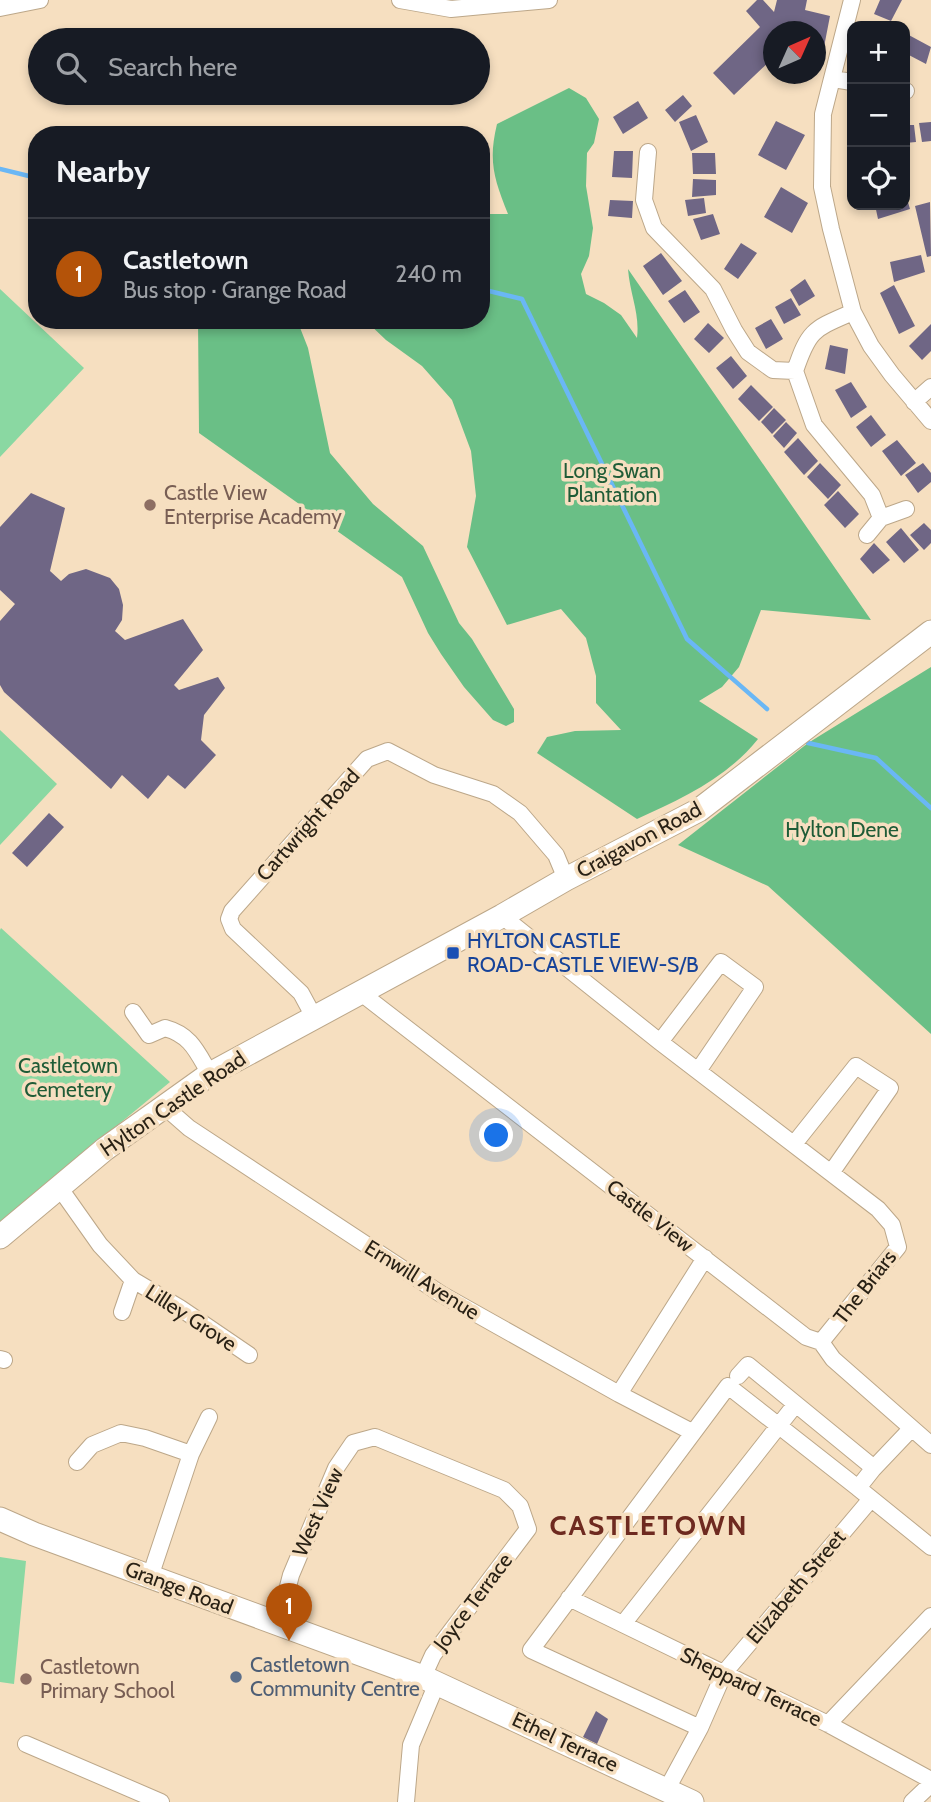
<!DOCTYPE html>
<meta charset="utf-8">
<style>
body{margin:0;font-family:Cabin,sans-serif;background:#20242c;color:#f1f3f6}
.controls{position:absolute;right:21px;top:21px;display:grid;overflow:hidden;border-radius:14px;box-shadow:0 4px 10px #0003}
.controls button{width:63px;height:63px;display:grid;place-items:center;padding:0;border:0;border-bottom:2px solid #363941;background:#171b24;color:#f1f3f6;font:35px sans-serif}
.compass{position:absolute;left:763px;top:21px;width:63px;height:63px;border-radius:50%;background:#171b24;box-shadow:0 4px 10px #0003;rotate:45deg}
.you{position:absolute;left:497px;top:1136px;width:24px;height:24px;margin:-18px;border:5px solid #fff;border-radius:50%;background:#1a73e8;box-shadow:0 0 0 10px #1a73e833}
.badge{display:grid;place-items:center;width:46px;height:46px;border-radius:50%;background:#b45309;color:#fff;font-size:23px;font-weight:700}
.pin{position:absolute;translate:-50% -58px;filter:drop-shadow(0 2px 4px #0008)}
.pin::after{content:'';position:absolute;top:37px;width:24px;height:21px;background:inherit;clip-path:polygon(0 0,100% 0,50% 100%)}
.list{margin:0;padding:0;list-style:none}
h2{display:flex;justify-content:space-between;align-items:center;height:91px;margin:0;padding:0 28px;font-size:30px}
h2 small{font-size:23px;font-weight:400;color:#9ea1a6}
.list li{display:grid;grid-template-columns:46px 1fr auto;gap:21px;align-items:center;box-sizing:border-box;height:112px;padding:0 28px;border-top:2px solid #363941}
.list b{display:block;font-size:26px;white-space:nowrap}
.list p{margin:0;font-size:23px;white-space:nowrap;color:#9ea1a6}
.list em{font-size:23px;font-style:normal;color:#9ea1a6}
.icon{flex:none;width:38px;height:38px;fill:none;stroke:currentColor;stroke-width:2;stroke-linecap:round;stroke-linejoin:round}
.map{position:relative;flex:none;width:931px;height:1802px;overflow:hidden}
.search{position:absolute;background:#171b24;box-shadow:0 4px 10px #0003;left:28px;top:28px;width:462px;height:77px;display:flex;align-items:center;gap:18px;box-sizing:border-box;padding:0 24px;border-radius:38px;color:#9ea1a6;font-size:26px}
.panel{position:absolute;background:#171b24;box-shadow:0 4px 10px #0003;left:28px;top:126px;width:462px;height:203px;border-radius:28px}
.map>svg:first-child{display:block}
.green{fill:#8ad8a2}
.forest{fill:#6abf86}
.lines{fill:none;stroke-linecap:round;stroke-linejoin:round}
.stream{stroke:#6ab7f5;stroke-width:4.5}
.building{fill:#6f6685}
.street-casing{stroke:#bca789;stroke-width:18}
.secondary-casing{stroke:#bca789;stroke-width:25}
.street{stroke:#fff;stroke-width:16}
.secondary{stroke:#fff;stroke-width:23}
.education-dot{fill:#8d6e63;stroke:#f6dfc0;stroke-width:2.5}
.transit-dot{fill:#1a4fb4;stroke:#f6dfc0;stroke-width:2.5}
.service-dot{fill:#5c6f8a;stroke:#f6dfc0;stroke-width:2.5}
.labels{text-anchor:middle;stroke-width:7;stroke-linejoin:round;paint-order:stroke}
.park-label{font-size:21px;fill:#1f5c37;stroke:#f6dfc0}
.education-label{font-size:21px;fill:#785e54;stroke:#f6dfc0;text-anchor:start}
.street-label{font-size:21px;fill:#292115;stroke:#f6dfc0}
.transit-label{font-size:21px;fill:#164399;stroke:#f6dfc0;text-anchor:start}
.service-label{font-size:21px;fill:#4e5e75;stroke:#f6dfc0;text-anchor:start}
.district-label{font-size:28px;font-weight:bold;letter-spacing:2px;fill:#6e2a20;stroke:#f6dfc0}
</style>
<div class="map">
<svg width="931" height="1802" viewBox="0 0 931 1802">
<rect width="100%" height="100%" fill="#f6dfc0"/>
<path class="green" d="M 0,289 L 84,368 L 0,457 Z
M 0,730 L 57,784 L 0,845 Z
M 1,928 L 170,1082 L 0,1222 L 0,930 Z
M 0,1557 L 26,1561 L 14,1684 L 0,1682 Z"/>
<path class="forest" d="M 569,88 L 586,98 L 599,119 L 594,143 L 587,153 L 586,186 L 593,228 L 589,256 L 581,274 L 586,294 L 604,303 L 621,315 L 637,338 C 640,313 630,295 628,269 L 871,620 L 761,610 L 739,667 L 722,687 L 699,701 L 758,739 C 727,778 681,799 637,819 L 537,753 L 547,737 L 575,731 L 621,730 L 596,703 L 596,676 L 586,638 L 561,609 L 507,625 L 467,547 L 476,496 L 471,451 L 452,400 L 422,366 L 386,340 L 365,320 L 481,320 L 481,210 L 490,214 L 508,214 C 494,179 488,161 497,124 Z
M 198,320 L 297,320 L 308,348 L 330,453 L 373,504 L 423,546 L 459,623 L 472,639 L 514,709 L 514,722 L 506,726 L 493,720 L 464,687 L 441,654 L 428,633 L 402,577 L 199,433 Z
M 931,667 L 931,1034 L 768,886 L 678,845 L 808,743 Z"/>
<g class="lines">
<path class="stream" d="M 0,169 L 37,178
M 481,289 L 522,299 L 687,639 L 767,709
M 808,743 L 876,758 L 931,808"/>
</g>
<path class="building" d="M 757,0 L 763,0 L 774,12 L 777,0 L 807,0 L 805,10 L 830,16 L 824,47 L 816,45 L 816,32 L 774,32 L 774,57 L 734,95 L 713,73 L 760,27 L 746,11 Z
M 880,0 L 902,0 L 891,21 L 874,14 Z
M 905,33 L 931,47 L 926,64 L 905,53 Z
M 683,95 L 692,106 L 675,122 L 665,110 Z
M 638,101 L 648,118 L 623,134 L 613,117 Z
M 696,115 L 708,142 L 691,151 L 679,122 Z
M 776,121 L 805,135 L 786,170 L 758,155 Z
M 931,122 L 931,141 L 922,142 L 919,123 Z
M 905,125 L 914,125 L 916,142 L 905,143 Z
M 614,151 L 633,151 L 632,178 L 612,177 Z
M 692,153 L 715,153 L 716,174 L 693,174 Z
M 693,179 L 716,180 L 716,195 L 692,197 Z
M 781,187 L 808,203 L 792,233 L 764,217 Z
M 905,192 L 910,209 L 878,219 L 875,205 L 905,205 Z
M 704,198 L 706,213 L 688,216 L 685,200 Z
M 610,200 L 633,201 L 632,218 L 608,216 Z
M 930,202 L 931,256 L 927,257 L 915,206 Z
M 713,214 L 720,234 L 701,240 L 693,219 Z
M 741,243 L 757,253 L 738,279 L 724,269 Z
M 661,253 L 682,281 L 663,295 L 643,266 Z
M 921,255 L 925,272 L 894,282 L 890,262 Z
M 805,279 L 815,296 L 799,306 L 790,290 Z
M 894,285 L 915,326 L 899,334 L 880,293 Z
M 685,290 L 700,312 L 684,323 L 668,301 Z
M 791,298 L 801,315 L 784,324 L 775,307 Z
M 771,319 L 783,339 L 766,349 L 755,328 Z
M 708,323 L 724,338 L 709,353 L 694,339 Z
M 931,324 L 931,351 L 922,360 L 909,346 Z
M 830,345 L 848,349 L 845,374 L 825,369 Z
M 731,356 L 747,376 L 733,389 L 716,368 Z
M 851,382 L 867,407 L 851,418 L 835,390 Z
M 751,385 L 773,407 L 759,421 L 738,399 Z
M 774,408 L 786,420 L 772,434 L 761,422 Z
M 871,415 L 886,435 L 871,447 L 856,427 Z
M 786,422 L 797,433 L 784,448 L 773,436 Z
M 798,438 L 818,461 L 804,475 L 784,452 Z
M 897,440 L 916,463 L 901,476 L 882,451 Z
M 820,463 L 841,485 L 828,499 L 807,477 Z
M 923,463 L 931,473 L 931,482 L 918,493 L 905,475 Z
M 838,491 L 859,514 L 845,528 L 824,505 Z
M 31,493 L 65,508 L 50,571 L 61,581 L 69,574 L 86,569 L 110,578 L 119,589 L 123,605 L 122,620 L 115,631 L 125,640 L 183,619 L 203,650 L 174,685 L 179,690 L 218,677 L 225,688 L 204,715 L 201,740 L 216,755 L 185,789 L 168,775 L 148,799 L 122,775 L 111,789 L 4,692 L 0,685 L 0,621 L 15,604 L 0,590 L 0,527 Z
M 924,523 L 931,530 L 931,543 L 924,550 L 910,535 Z
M 901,528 L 919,550 L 904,563 L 886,542 Z
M 874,543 L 890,560 L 873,574 L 860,559 Z
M 49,813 L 64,827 L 27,867 L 12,853 Z
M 596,1711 L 608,1719 L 597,1744 L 583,1737 Z"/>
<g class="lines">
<g class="street-casing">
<path id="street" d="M 400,0 L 451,9 L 549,0
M 852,0 L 823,114 L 822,187 L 831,229 L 853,312 L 871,346 L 892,375 L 931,421
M 0,8 L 40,0
M 833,79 L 852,82
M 905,91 L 906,91
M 648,152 L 644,200 L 654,228 L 713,289 L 734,330 L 748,352 L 773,370 L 795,371 L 814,425 L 872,495 L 881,518
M 795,371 C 809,329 814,329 853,312
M 914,402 L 931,387
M 867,535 L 881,518 L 906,509
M 502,916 L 660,1042 L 878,1209 L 892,1225 L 898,1247 L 821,1342
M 361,993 L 806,1337 L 821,1342 L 833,1359 L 931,1445
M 133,1012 L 149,1035 L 165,1028 C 191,1035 197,1052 210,1074
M 314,1017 L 301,993 L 233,929 L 229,919 L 232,911 L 367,759 L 388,751 L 434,775 L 493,794 L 520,813 L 556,855 L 566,879
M 660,1042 L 721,962 L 755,987 L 698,1071
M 165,1107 L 189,1128 L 441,1294 L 619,1394 L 692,1432
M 794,1144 L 856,1066 L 890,1088 L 831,1173
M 59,1187 L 100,1245 L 133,1280 L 180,1308 L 249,1355
M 122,1312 L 133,1280
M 0,1359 L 4,1360
M 738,1376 L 748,1365 L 869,1464
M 619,1394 L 705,1258
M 911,1429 L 873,1469 L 858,1488 L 931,1547
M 77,1462 L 92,1445 L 121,1433 L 145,1438 L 191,1454
M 150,1577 L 191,1454 L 209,1417
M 569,1598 L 828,1724 L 931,1780
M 623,1624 L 795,1405
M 278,1625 L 291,1575 L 336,1468 L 353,1443 L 375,1437 L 504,1490 L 520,1506 L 528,1529 L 433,1655 L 423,1677
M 828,1724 L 931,1616
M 700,1728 L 531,1650 L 728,1386 L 858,1488
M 26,1744 L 161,1802
M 667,1789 L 700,1728 L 724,1673 L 871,1499
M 406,1802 L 411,1745 L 437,1683
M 912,1802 L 931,1784"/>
</g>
<g class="secondary-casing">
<path id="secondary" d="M 0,1237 L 105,1149 L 210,1074 L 502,916 L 566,879 L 699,810 L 931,632
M 0,1519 L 34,1534 L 423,1677 L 692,1802"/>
</g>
<use href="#street" class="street"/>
<use href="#secondary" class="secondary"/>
</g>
<g class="education-dot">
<circle cx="150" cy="505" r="7"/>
<circle cx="26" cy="1679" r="7"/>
</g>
<rect class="transit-dot" x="446" y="946" width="14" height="14" rx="3.5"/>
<circle class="service-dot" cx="236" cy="1677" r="7"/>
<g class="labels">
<g class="park-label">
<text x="612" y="478">Long Swan<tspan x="612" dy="24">Plantation</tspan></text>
<text x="842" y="837">Hylton Dene</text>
<text x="68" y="1073">Castletown<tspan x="68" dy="24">Cemetery</tspan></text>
</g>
<g class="education-label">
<text x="164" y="500">Castle View<tspan x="164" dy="24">Enterprise Academy</tspan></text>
<text x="40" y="1674">Castletown<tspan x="40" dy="24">Primary School</tspan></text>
</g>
<g class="street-label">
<text transform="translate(308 825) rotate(-48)" y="7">Cartwright Road</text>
<text transform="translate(639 840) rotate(-28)" y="7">Craigavon Road</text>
<text transform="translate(173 1104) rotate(-34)" y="7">Hylton Castle Road</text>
<text transform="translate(650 1216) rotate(38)" y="7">Castle View</text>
<text transform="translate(422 1280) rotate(32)" y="7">Ernwill Avenue</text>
<text transform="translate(865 1287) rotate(-52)" y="7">The Briars</text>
<text transform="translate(191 1318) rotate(33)" y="7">Lilley Grove</text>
<text transform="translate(318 1512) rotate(-66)" y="7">West View</text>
<text transform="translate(796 1587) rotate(-50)" y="7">Elizabeth Street</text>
<text transform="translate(179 1588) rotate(21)" y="7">Grange Road</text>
<text transform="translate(473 1602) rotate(-53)" y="7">Joyce Terrace</text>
<text transform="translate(751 1687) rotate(26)" y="7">Sheppard Terrace</text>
<text transform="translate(565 1742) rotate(25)" y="7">Ethel Terrace</text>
</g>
<g class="transit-label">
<text x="467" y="948">HYLTON CASTLE<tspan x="467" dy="24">ROAD-CASTLE VIEW-S/B</tspan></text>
</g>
<g class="service-label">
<text x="250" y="1672">Castletown<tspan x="250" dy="24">Community Centre</tspan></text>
</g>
<g class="district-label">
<text x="649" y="1535">CASTLETOWN</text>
</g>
</g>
</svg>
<div class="controls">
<button>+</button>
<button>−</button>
<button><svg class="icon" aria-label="locate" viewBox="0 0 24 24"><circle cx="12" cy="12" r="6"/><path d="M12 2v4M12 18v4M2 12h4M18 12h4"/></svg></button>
</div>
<svg class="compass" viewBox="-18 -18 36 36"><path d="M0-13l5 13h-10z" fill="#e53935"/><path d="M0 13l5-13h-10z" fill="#9ea1a6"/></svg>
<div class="you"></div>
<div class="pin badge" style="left:289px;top:1641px">1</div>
<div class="search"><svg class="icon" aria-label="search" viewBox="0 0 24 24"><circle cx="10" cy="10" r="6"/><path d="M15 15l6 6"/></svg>Search here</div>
<section class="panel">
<h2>Nearby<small></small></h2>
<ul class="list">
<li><span class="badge">1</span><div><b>Castletown</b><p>Bus stop · Grange Road</p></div><em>240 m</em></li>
</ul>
</section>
</div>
